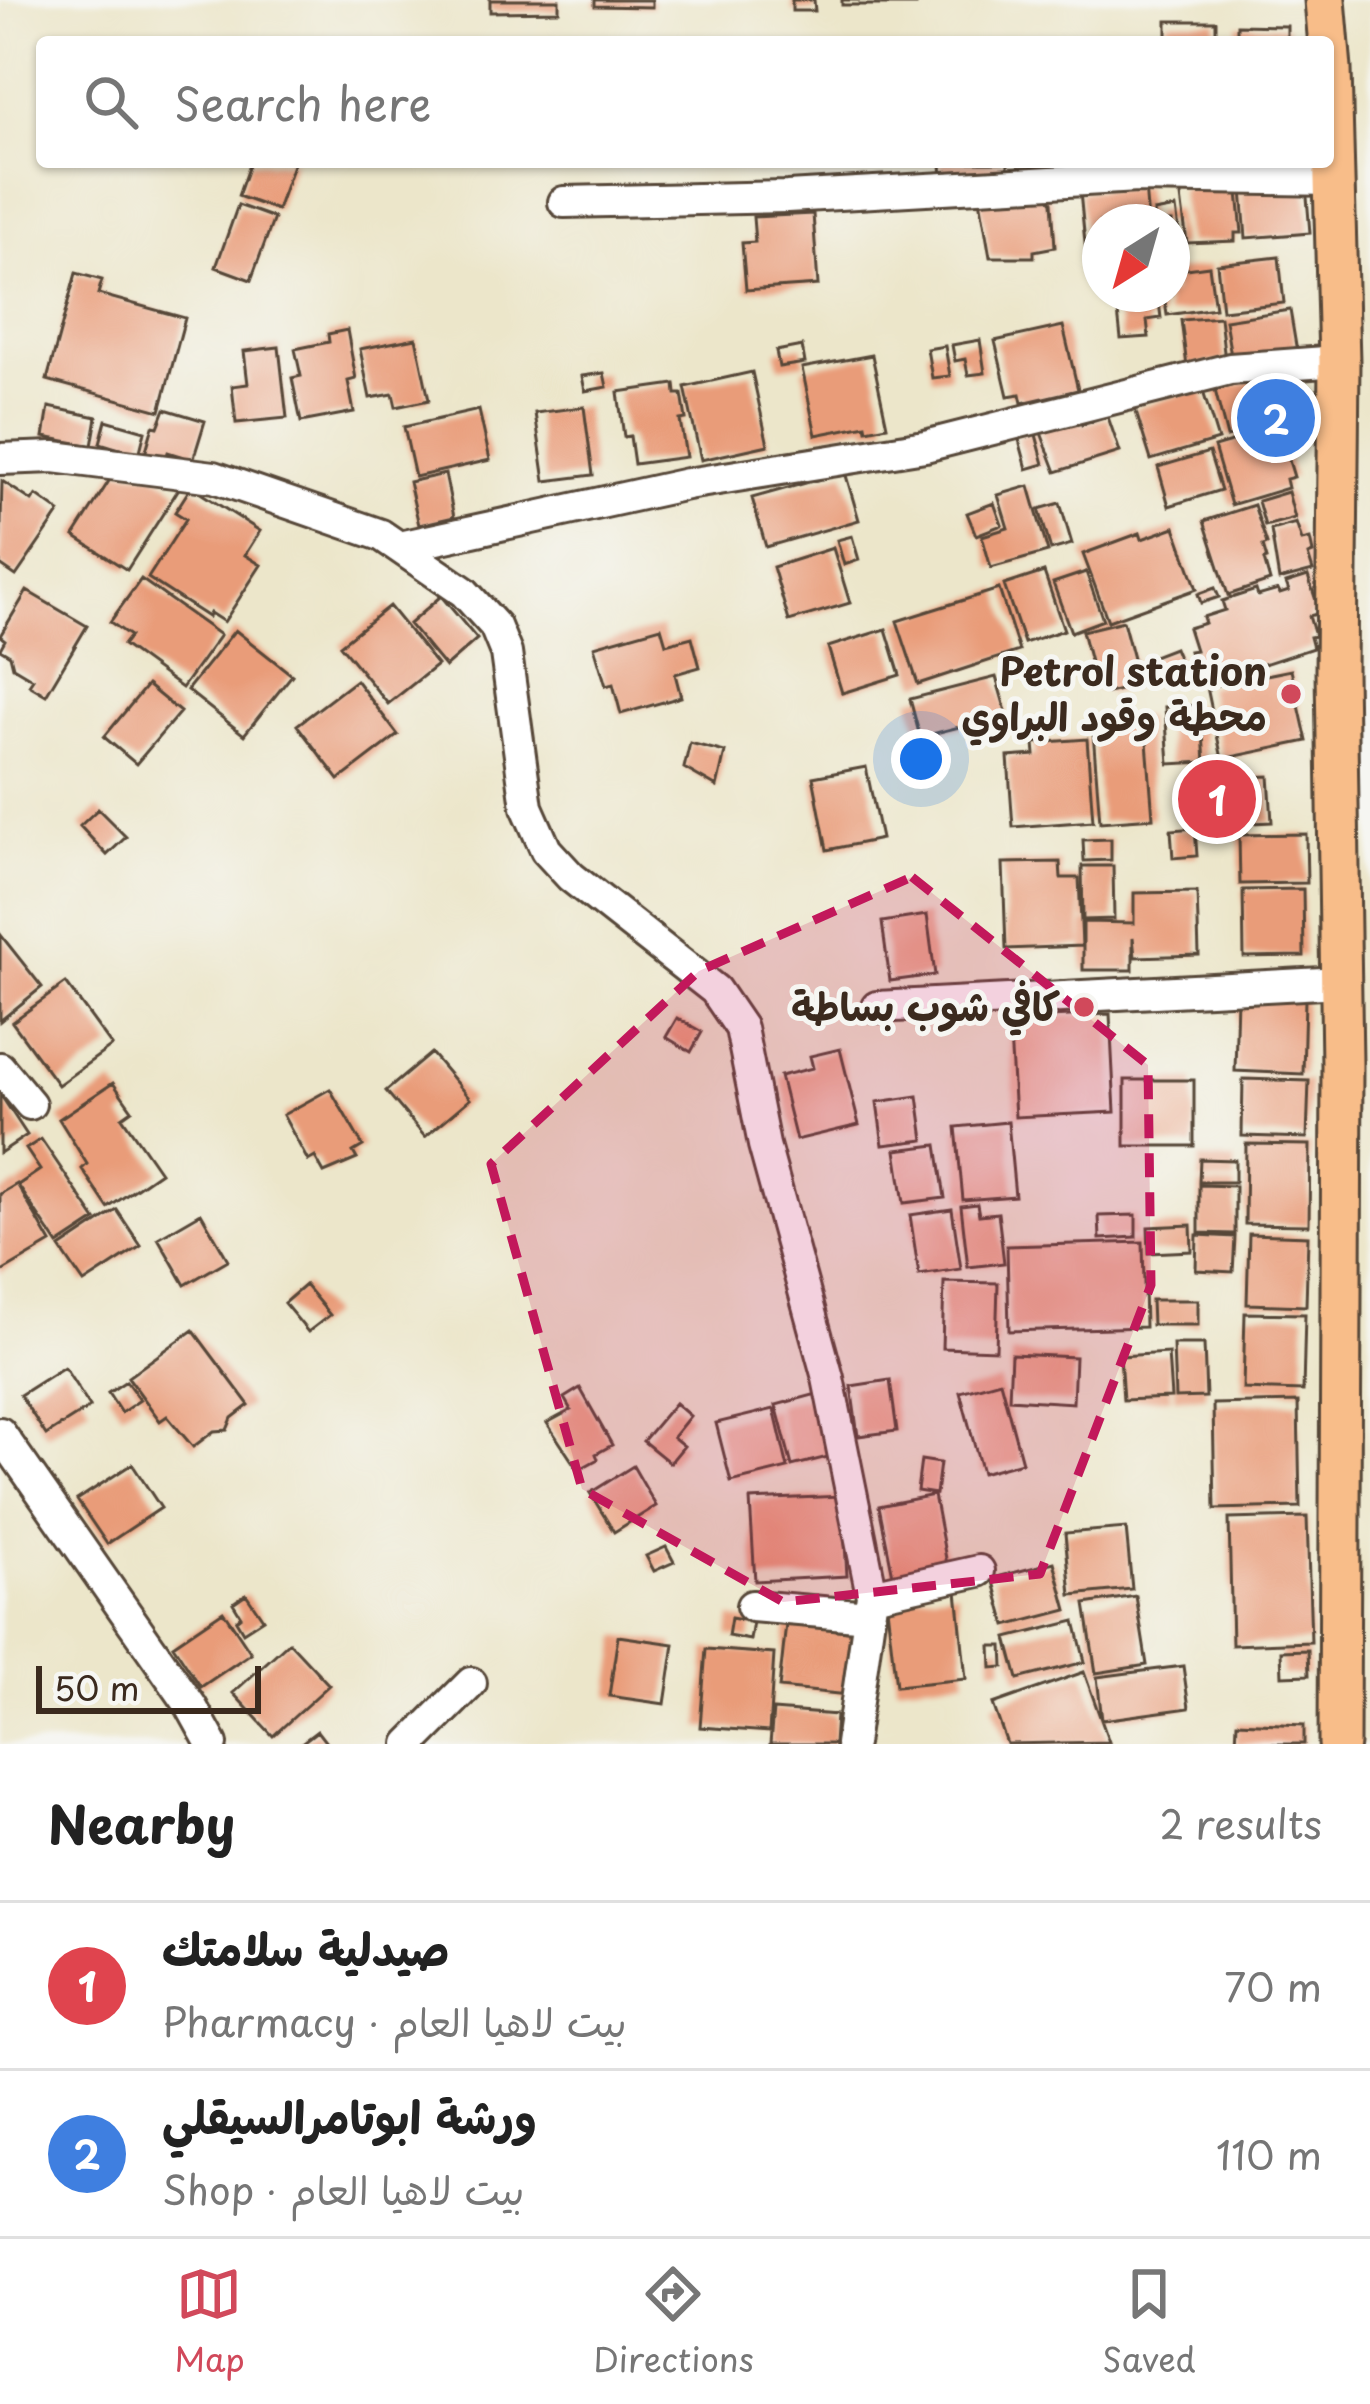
<!DOCTYPE html>
<meta charset="utf-8">
<style>
body{margin:0;font-family:"Playpen Sans","Playpen Sans Arabic",sans-serif;background:#f2f2f2;color:#222}
.compass{position:absolute;left:1082px;top:204px;width:108px;height:108px;border-radius:50%;background:#fff;box-shadow:0 3px 9px #0004;rotate:217deg}
.scale{position:absolute;left:36px;bottom:30px;width:225px;box-sizing:border-box;padding-left:12px;border:6px solid #3b2a1e;border-top:0;font-size:33px;line-height:42px;white-space:nowrap;color:#3b2a1e;-webkit-text-stroke:9px #f6f6f2;paint-order:stroke}
.you{position:absolute;left:921px;top:759px;width:42px;height:42px;margin:-30px;border:9px solid #fff;border-radius:50%;background:#1a73e8;box-shadow:0 0 0 18px #1a73e833}
.badge{display:grid;place-items:center;width:78px;height:78px;border-radius:50%;background:#d1495b;color:#fff;font-size:39px;font-weight:700}
.pin{position:absolute;translate:-50% -50%;border:6px solid #fff;box-shadow:0 3px 12px #0006}
.list{margin:0;padding:0;list-style:none}
h2{display:flex;justify-content:space-between;align-items:center;height:156px;margin:0;padding:0 48px;font-size:51px}
h2 small{font-size:39px;font-weight:400;color:#767676}
.list li{display:grid;grid-template-columns:78px 1fr auto;gap:36px;align-items:center;box-sizing:border-box;height:168px;padding:0 48px;border-top:3px solid #e0e0e0}
.list b{display:block;font-size:45px;white-space:nowrap}
.list p{margin:0;font-size:39px;white-space:nowrap;color:#767676}
.list em{font-size:39px;font-style:normal;color:#767676}
.icon{flex:none;width:66px;height:66px;fill:none;stroke:currentColor;stroke-width:2;stroke-linecap:round;stroke-linejoin:round}
.map{position:relative;flex:none;width:1370px;height:1744px;overflow:hidden}
.search{position:absolute;background:#fff;box-shadow:0 3px 9px #0004;left:36px;right:36px;top:36px;height:132px;display:flex;align-items:center;gap:30px;box-sizing:border-box;padding:0 42px;border-radius:12px;color:#767676;font-size:45px}
.sheet{height:492px;background:#fff}
nav{display:flex;justify-content:space-around;align-items:center;box-sizing:border-box;height:168px;border-top:3px solid #e0e0e0;background:#fff;font-size:33px;color:#767676}
nav a{display:grid;justify-items:center;gap:6px}
nav .on{color:#d1495b}
.map>svg:first-child{display:block}
.building{fill:#e99c79}
.lines{fill:none;stroke-linecap:round;stroke-linejoin:round}
.minor-casing{stroke:#564638;stroke-width:36}
.major-casing{stroke:#564638;stroke-width:45}
.minor{stroke:#fff;stroke-width:30}
.major{stroke:#f8bd89;stroke-width:39}
.marked{fill:#c2185b;fill-opacity:0.2;stroke:#c2185b;stroke-width:9;stroke-dasharray:24 15;stroke-linejoin:round}
.poi-dot{fill:#d1495b;stroke:#f6f6f2;stroke-width:4.5}
.labels{text-anchor:middle;stroke-width:10;stroke-linejoin:round;paint-order:stroke}
.poi-label{font-size:39px;font-weight:bold;fill:#3b2a1e;stroke:#f6f6f2;text-anchor:end}
</style>
<div class="map">
<svg width="1370" height="1744" viewBox="0 0 1370 1744">
<rect width="100%" height="100%" fill="#f6f6f2"/>
<filter id="ink" filterUnits="userSpaceOnUse"><feTurbulence type="fractalNoise" baseFrequency=".00833" numOctaves="2"/><feDisplacementMap in="SourceGraphic" scale="24" xChannelSelector="R" yChannelSelector="G"/><feConvolveMatrix kernelMatrix="1 2 1 2 8 2 1 2 1" color-interpolation-filters="sRGB"/></filter>
<filter id="wash" filterUnits="userSpaceOnUse"><feTurbulence type="fractalNoise" baseFrequency=".004" numOctaves="4" result="noise"/><feDisplacementMap in="SourceGraphic" scale="48" xChannelSelector="R" yChannelSelector="G"/><feGaussianBlur stdDeviation="2.7" result="paint"/><feColorMatrix in="noise" values="0 0 0 0 0 0 0 0 0 0 0 0 0 0 0 0 0 1.4 0 .05"/><feComposite in="paint" operator="in"/></filter>
<g filter="url(#wash)">
<rect width="100%" height="100%" fill="#ece6ca"/>
<g id="blocks">
<path class="building" d="M 490,0 L 559,0 L 559,11 L 490,12 Z
M 595,0 L 652,0 L 652,7 L 595,6 Z
M 792,0 L 814,0 L 815,11 L 792,11 Z
M 842,0 L 916,0 L 916,5 L 842,5 Z
M 1167,21 L 1216,21 L 1216,42 L 1167,42 Z
M 1237,25 L 1287,26 L 1287,42 L 1237,42 Z
M 250,162 L 294,162 L 277,210 L 238,196 Z
M 941,162 L 1008,162 L 1008,179 L 942,181 Z
M 1215,162 L 1301,162 L 1301,167 L 1215,169 Z
M 1237,182 L 1242,233 L 1235,233 L 1235,241 L 1187,243 L 1180,189 Z
M 1306,185 L 1310,233 L 1246,238 L 1242,190 Z
M 1145,186 L 1148,222 L 1100,222 L 1100,252 L 1086,253 L 1080,192 Z
M 1044,191 L 1052,202 L 1055,247 L 1034,251 L 1034,257 L 990,257 L 980,199 Z
M 238,205 L 274,218 L 251,280 L 216,267 Z
M 1176,208 L 1181,246 L 1172,247 L 1172,222 L 1155,222 L 1154,212 Z
M 813,214 L 818,285 L 746,290 L 742,243 L 755,242 L 753,217 Z
M 1279,257 L 1284,303 L 1222,310 L 1217,264 Z
M 1209,266 L 1215,308 L 1167,315 L 1164,294 L 1172,294 L 1172,271 Z
M 76,273 L 102,280 L 98,294 L 185,318 L 160,411 L 47,380 Z
M 1116,294 L 1158,294 L 1161,318 L 1147,320 L 1149,337 L 1121,339 Z
M 1290,310 L 1297,352 L 1232,362 L 1225,320 Z
M 1220,317 L 1225,361 L 1187,366 L 1181,320 Z
M 1063,326 L 1078,390 L 1022,403 L 1020,394 L 1008,396 L 995,341 Z
M 347,330 L 356,379 L 348,381 L 354,412 L 301,422 L 292,378 L 301,376 L 295,349 L 329,342 L 328,334 Z
M 416,338 L 429,400 L 396,407 L 393,394 L 370,398 L 360,349 Z
M 980,340 L 985,373 L 968,375 L 965,359 L 955,361 L 952,345 Z
M 802,346 L 805,363 L 779,367 L 776,351 Z
M 945,346 L 950,376 L 932,378 L 927,349 Z
M 279,347 L 287,418 L 236,423 L 232,386 L 248,384 L 244,351 Z
M 872,355 L 887,426 L 867,430 L 866,425 L 816,435 L 802,368 Z
M 1294,371 L 1309,420 L 1281,428 L 1266,380 Z
M 752,372 L 768,445 L 701,460 L 685,387 Z
M 604,373 L 607,387 L 585,391 L 582,376 Z
M 1263,378 L 1275,425 L 1227,437 L 1215,390 Z
M 675,384 L 676,394 L 682,394 L 686,419 L 680,420 L 686,457 L 634,464 L 630,436 L 624,437 L 618,392 Z
M 1202,388 L 1218,440 L 1151,460 L 1135,409 Z
M 49,407 L 97,417 L 92,446 L 44,437 Z
M 584,407 L 593,475 L 545,481 L 535,413 Z
M 165,409 L 205,421 L 193,460 L 168,452 L 165,460 L 145,454 L 153,426 L 158,427 Z
M 479,410 L 490,460 L 415,477 L 404,427 Z
M 1078,412 L 1082,425 L 1108,417 L 1120,452 L 1056,472 L 1038,425 Z
M 106,420 L 145,431 L 139,455 L 100,443 Z
M 1279,428 L 1294,477 L 1286,479 L 1288,488 L 1231,505 L 1214,447 Z
M 1035,431 L 1044,464 L 1027,469 L 1018,436 Z
M 1209,452 L 1221,490 L 1169,506 L 1158,467 Z
M 116,470 L 154,474 L 178,490 L 127,570 L 74,536 Z
M 845,472 L 859,520 L 766,547 L 752,498 Z
M 445,474 L 454,517 L 419,525 L 409,482 Z
M 2,481 L 32,501 L 36,495 L 60,512 L 16,576 L 0,565 Z
M 1029,486 L 1048,552 L 991,568 L 982,536 L 1008,528 L 998,495 Z
M 191,487 L 260,531 L 245,555 L 261,565 L 224,622 L 210,613 L 208,617 L 148,578 L 186,519 L 175,512 Z
M 1288,492 L 1295,518 L 1265,526 L 1258,501 Z
M 994,503 L 1002,525 L 976,535 L 967,513 Z
M 1060,503 L 1072,544 L 1051,550 L 1039,509 Z
M 1254,505 L 1267,544 L 1263,546 L 1267,559 L 1264,560 L 1270,581 L 1228,595 L 1204,521 Z
M 1296,523 L 1302,541 L 1310,539 L 1313,553 L 1308,555 L 1313,571 L 1279,580 L 1271,530 Z
M 1175,527 L 1197,589 L 1108,621 L 1083,554 L 1140,533 L 1142,539 Z
M 852,536 L 859,560 L 844,565 L 837,540 Z
M 833,548 L 850,603 L 789,621 L 773,567 Z
M 1044,572 L 1064,630 L 1024,643 L 1004,585 Z
M 1086,572 L 1103,620 L 1071,632 L 1053,583 Z
M 1308,576 L 1320,613 L 1309,616 L 1315,636 L 1310,637 L 1313,648 L 1227,676 L 1223,665 L 1196,673 L 1189,651 L 1195,650 L 1188,628 L 1205,623 L 1203,617 L 1225,610 L 1222,601 L 1256,590 L 1258,596 L 1278,590 L 1280,594 L 1289,591 L 1286,583 Z
M 141,579 L 220,635 L 182,688 L 123,645 L 130,636 L 110,622 Z
M 1215,588 L 1219,597 L 1201,603 L 1198,594 Z
M 999,589 L 1019,651 L 918,684 L 897,621 Z
M 27,591 L 87,626 L 46,695 L 29,685 L 33,679 L 13,667 L 10,655 L 0,649 L 5,640 L 0,636 Z
M 441,596 L 477,639 L 445,667 L 409,624 Z
M 389,606 L 437,665 L 388,704 L 340,645 Z
M 1123,621 L 1140,685 L 1108,693 L 1106,687 L 1097,689 L 1082,631 Z
M 661,627 L 666,644 L 692,637 L 700,667 L 675,674 L 681,697 L 621,714 L 613,684 L 606,686 L 594,646 Z
M 886,629 L 900,675 L 842,693 L 828,647 Z
M 235,630 L 292,675 L 244,735 L 187,690 Z
M 1174,648 L 1185,675 L 1163,683 L 1153,656 Z
M 1291,670 L 1307,741 L 1222,759 L 1207,687 Z
M 996,677 L 1007,715 L 920,737 L 910,699 Z
M 356,680 L 398,735 L 339,780 L 297,725 Z
M 147,685 L 180,712 L 136,764 L 104,737 Z
M 1201,705 L 1205,762 L 1169,764 L 1165,707 Z
M 1145,716 L 1153,818 L 1100,822 L 1092,719 Z
M 1087,739 L 1093,821 L 1013,827 L 1008,757 L 1035,755 L 1034,743 Z
M 690,743 L 725,752 L 717,787 L 684,768 Z
M 866,767 L 881,839 L 827,850 L 813,777 Z
M 1269,776 L 1272,822 L 1230,824 L 1227,778 Z
M 98,809 L 126,837 L 107,855 L 80,826 Z
M 1195,828 L 1197,856 L 1173,858 L 1171,830 Z
M 1306,834 L 1307,883 L 1240,884 L 1239,835 Z
M 1111,839 L 1111,860 L 1084,861 L 1083,840 Z
M 1060,862 L 1061,878 L 1079,878 L 1082,946 L 1006,949 L 1003,863 Z
M 1082,866 L 1113,866 L 1114,919 L 1083,920 Z
M 1303,889 L 1304,956 L 1244,957 L 1243,890 Z
M 1197,892 L 1199,955 L 1135,957 L 1133,937 L 1133,970 L 1083,970 L 1083,922 L 1134,923 L 1134,893 Z
M 927,915 L 935,975 L 890,981 L 882,922 Z
M 0,934 L 42,987 L 0,1021 Z
M 66,983 L 112,1046 L 58,1085 L 12,1022 Z
M 1237,997 L 1305,999 L 1303,1074 L 1235,1071 Z
M 1110,1014 L 1115,1112 L 1015,1117 L 1009,1019 Z
M 677,1018 L 702,1032 L 691,1052 L 666,1037 Z
M 840,1049 L 859,1125 L 796,1140 L 780,1076 L 813,1068 L 810,1056 Z
M 431,1053 L 470,1099 L 425,1137 L 386,1091 Z
M 1243,1079 L 1309,1081 L 1307,1138 L 1242,1136 Z
M 1125,1080 L 1194,1080 L 1194,1146 L 1125,1146 Z
M 113,1083 L 132,1110 L 122,1117 L 160,1172 L 108,1208 L 82,1169 L 87,1164 L 59,1119 Z
M 330,1089 L 363,1146 L 353,1152 L 357,1159 L 324,1173 L 315,1157 L 308,1161 L 283,1115 Z
M 0,1094 L 27,1135 L 0,1153 Z
M 918,1096 L 924,1140 L 883,1145 L 877,1102 Z
M 1008,1122 L 1015,1196 L 963,1200 L 956,1127 Z
M 41,1139 L 96,1220 L 58,1245 L 18,1185 L 40,1170 L 26,1149 Z
M 1246,1144 L 1310,1145 L 1309,1225 L 1245,1224 Z
M 937,1145 L 945,1198 L 904,1203 L 896,1150 Z
M 1200,1159 L 1235,1160 L 1235,1182 L 1199,1182 Z
M 17,1184 L 51,1243 L 0,1273 L 0,1194 Z
M 1199,1185 L 1235,1186 L 1235,1234 L 1199,1233 Z
M 977,1204 L 979,1215 L 998,1213 L 1004,1263 L 968,1267 L 961,1206 Z
M 952,1209 L 961,1269 L 919,1275 L 910,1215 Z
M 117,1210 L 141,1246 L 84,1283 L 60,1248 Z
M 201,1213 L 228,1260 L 185,1285 L 158,1238 Z
M 1136,1215 L 1136,1237 L 1100,1239 L 1099,1216 Z
M 1191,1225 L 1192,1251 L 1149,1253 L 1148,1227 Z
M 1249,1234 L 1308,1236 L 1306,1306 L 1247,1304 Z
M 1197,1235 L 1235,1237 L 1233,1272 L 1196,1270 Z
M 1143,1242 L 1145,1327 L 1009,1331 L 1007,1246 Z
M 944,1282 L 998,1283 L 996,1350 L 942,1348 Z
M 305,1285 L 330,1315 L 308,1332 L 284,1303 Z
M 1151,1300 L 1198,1300 L 1198,1325 L 1152,1325 Z
M 1245,1313 L 1305,1314 L 1303,1391 L 1243,1389 Z
M 193,1330 L 249,1405 L 232,1418 L 227,1430 L 214,1431 L 193,1447 L 167,1416 L 160,1421 L 128,1377 Z
M 1173,1344 L 1204,1344 L 1206,1397 L 1175,1398 Z
M 1168,1353 L 1171,1398 L 1123,1400 L 1120,1356 Z
M 1011,1354 L 1075,1357 L 1073,1403 L 1009,1399 Z
M 64,1367 L 90,1407 L 46,1435 L 20,1395 Z
M 890,1380 L 897,1431 L 858,1436 L 851,1386 Z
M 126,1381 L 140,1400 L 121,1413 L 108,1393 Z
M 1000,1381 L 1022,1462 L 982,1473 L 960,1392 Z
M 580,1388 L 612,1445 L 596,1454 L 598,1459 L 578,1470 L 547,1423 L 571,1410 L 564,1398 Z
M 824,1392 L 840,1454 L 792,1466 L 776,1405 Z
M 1298,1402 L 1300,1507 L 1215,1509 L 1213,1404 Z
M 675,1403 L 690,1416 L 673,1437 L 684,1446 L 670,1463 L 643,1441 Z
M 774,1409 L 788,1468 L 731,1482 L 716,1423 Z
M 921,1460 L 940,1463 L 936,1494 L 917,1491 Z
M 132,1464 L 161,1508 L 107,1544 L 77,1500 Z
M 633,1466 L 656,1506 L 614,1532 L 590,1493 Z
M 934,1495 L 947,1564 L 893,1575 L 879,1506 Z
M 842,1496 L 847,1576 L 755,1581 L 750,1500 Z
M 1307,1517 L 1311,1642 L 1232,1645 L 1229,1519 Z
M 1126,1528 L 1132,1589 L 1071,1595 L 1065,1533 Z
M 666,1547 L 674,1562 L 654,1571 L 646,1556 Z
M 1054,1562 L 1067,1610 L 1006,1626 L 993,1578 Z
M 957,1591 L 966,1679 L 896,1686 L 886,1598 Z
M 246,1594 L 263,1619 L 243,1632 L 236,1620 L 241,1616 L 233,1603 Z
M 1136,1596 L 1147,1665 L 1096,1673 L 1085,1604 Z
M 223,1611 L 251,1653 L 201,1687 L 173,1645 Z
M 731,1618 L 753,1622 L 750,1640 L 728,1636 Z
M 1075,1621 L 1085,1662 L 1018,1679 L 1007,1638 Z
M 786,1624 L 856,1632 L 849,1695 L 779,1688 Z
M 618,1636 L 674,1644 L 665,1704 L 609,1696 Z
M 289,1642 L 329,1685 L 273,1736 L 233,1693 Z
M 991,1646 L 1003,1646 L 1004,1667 L 992,1668 Z
M 706,1649 L 774,1654 L 769,1732 L 700,1727 Z
M 1308,1650 L 1309,1675 L 1282,1676 L 1281,1651 Z
M 1183,1666 L 1189,1708 L 1102,1720 L 1097,1677 Z
M 1084,1672 L 1109,1742 L 1007,1744 L 993,1704 Z
M 773,1710 L 836,1715 L 834,1744 L 770,1744 Z
M 1237,1722 L 1304,1725 L 1304,1744 L 1236,1744 Z
M 317,1731 L 327,1744 L 300,1744 Z"/>
</g>
</g>
<g filter="url(#ink)">
<use href="#blocks" fill-opacity="0" stroke="#564638" stroke-width="3"/>
<g class="lines">
<g class="minor-casing">
<path id="minor" d="M 564,202 L 787,197 L 1137,177 L 1334,180
M 0,459 L 54,457 L 214,477 L 381,535 L 464,592 L 495,626 L 506,653 L 527,807 L 546,850 L 571,877 L 715,990 L 741,1028 L 764,1145 L 828,1378 L 872,1595 L 851,1744
M 400,547 L 687,484 L 925,446 L 1230,369 L 1339,361
M 877,1007 L 1341,982
M 0,1068 L 30,1104
M 0,1433 L 191,1706 L 212,1744
M 872,1595 L 979,1571
M 752,1606 L 869,1616
M 410,1744 L 471,1683"/>
</g>
<g class="major-casing">
<path id="major" d="M 1325,0 L 1331,69 L 1339,361 L 1336,671 L 1342,1065 L 1339,1744"/>
</g>
<use href="#minor" class="minor"/>
<use href="#major" class="major"/>
</g>
</g>
<path class="marked" d="M 912,877 L 1148,1065 L 1151,1285 L 1040,1574 L 783,1602 L 582,1489 L 491,1164 L 699,971 Z"/>
<g class="poi-dot">
<circle cx="1291" cy="694" r="12"/>
<circle cx="1084" cy="1007" r="12"/>
</g>
<g class="labels">
<g class="poi-label">
<text x="1267" y="686">Petrol station<tspan x="1267" dy="45">محطة وقود البراوي</tspan></text>
<text x="1060" y="1021">كافي شوب بساطة</text>
</g>
</g>
</svg>
<svg class="compass" viewBox="-18 -18 36 36"><path d="M0-13l5 13h-10z" fill="#e53935"/><path d="M0 13l5-13h-10z" fill="#767676"/></svg>
<div class="scale">50 m</div>
<div class="you"></div>
<div class="pin badge" style="left:1217px;top:799px;background:#e0444e">1</div>
<div class="pin badge" style="left:1276px;top:418px;background:#3f7fe0">2</div>
<div class="search"><svg class="icon" aria-label="search" viewBox="0 0 24 24"><circle cx="10" cy="10" r="6"/><path d="M15 15l6 6"/></svg>Search here</div>
</div>
<section class="sheet">
<h2>Nearby<small>2 results</small></h2>
<ul class="list">
<li><span class="badge" style="background:#e0444e">1</span><div><b>صيدلية سلامتك</b><p>Pharmacy · بيت لاهيا العام</p></div><em>70 m</em></li>
<li><span class="badge" style="background:#3f7fe0">2</span><div><b>ورشة ابوتامرالسيقلي</b><p>Shop · بيت لاهيا العام</p></div><em>110 m</em></li>
</ul>
</section>
<nav>
<a class="on"><svg class="icon" aria-label="map" viewBox="0 0 24 24"><path d="M3 6l6-2 6 2 6-2v14l-6 2-6-2-6 2zM9 4v14M15 6v14"/></svg>Map</a>
<a><svg class="icon" aria-label="directions" viewBox="0 0 24 24"><path d="M12 3l9 9-9 9-9-9zM9 14v-3h6M13 9l2 2-2 2"/></svg>Directions</a>
<a><svg class="icon" aria-label="saved" viewBox="0 0 24 24"><path d="M7 4h10v16l-5-4-5 4z"/></svg>Saved</a>
</nav>
